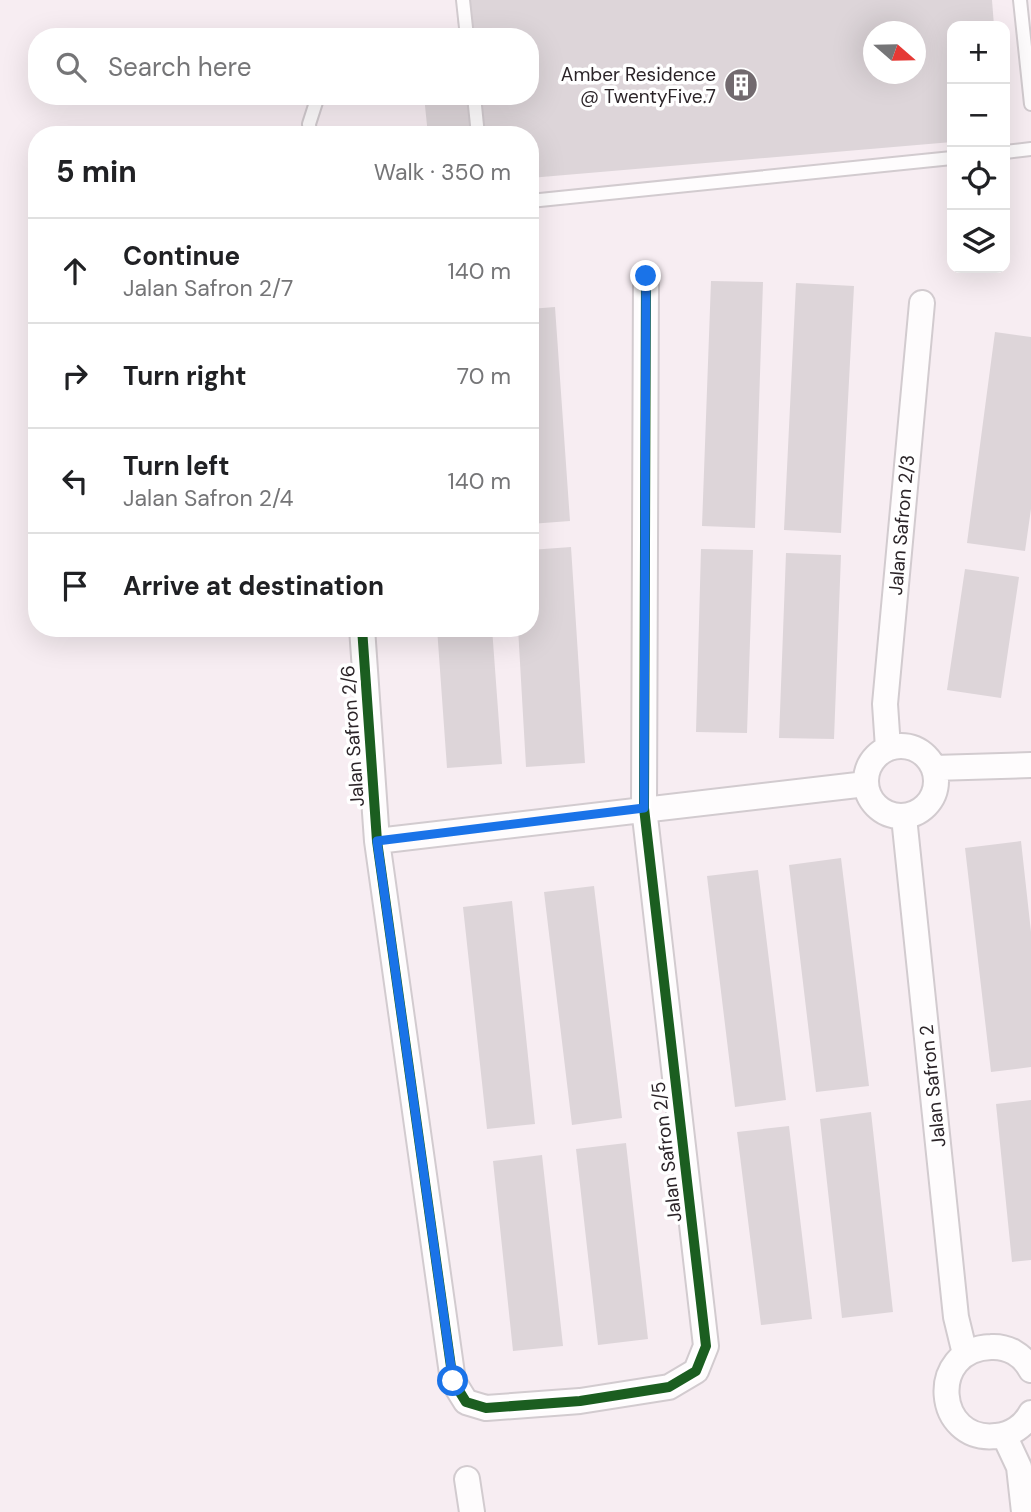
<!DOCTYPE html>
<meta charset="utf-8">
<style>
body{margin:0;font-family:"DM Sans",sans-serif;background:#f2f2f2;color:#202124}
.controls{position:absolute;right:21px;top:21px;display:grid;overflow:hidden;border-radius:14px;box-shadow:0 7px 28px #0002}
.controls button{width:63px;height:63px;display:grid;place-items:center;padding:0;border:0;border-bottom:2px solid #e0e0e0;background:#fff;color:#202124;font:35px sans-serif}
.compass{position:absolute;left:863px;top:21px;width:63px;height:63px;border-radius:50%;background:#fff;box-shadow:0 7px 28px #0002;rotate:110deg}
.stop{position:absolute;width:21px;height:21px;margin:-16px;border:5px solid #1a73e8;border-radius:50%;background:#fff}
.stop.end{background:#1a73e8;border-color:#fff;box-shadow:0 2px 7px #0008}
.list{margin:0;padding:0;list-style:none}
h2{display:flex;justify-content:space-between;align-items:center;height:91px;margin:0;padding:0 28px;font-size:30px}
h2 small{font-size:23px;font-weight:400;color:#757577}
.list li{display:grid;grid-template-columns:46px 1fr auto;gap:21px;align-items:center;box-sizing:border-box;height:105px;padding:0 28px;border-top:2px solid #e0e0e0}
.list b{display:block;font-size:26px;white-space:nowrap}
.list p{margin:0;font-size:23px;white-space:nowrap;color:#757577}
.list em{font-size:23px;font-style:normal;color:#757577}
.icon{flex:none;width:38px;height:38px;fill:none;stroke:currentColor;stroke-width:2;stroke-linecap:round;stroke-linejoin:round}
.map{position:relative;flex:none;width:1031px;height:1512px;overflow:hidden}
.search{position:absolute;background:#fff;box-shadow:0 7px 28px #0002;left:28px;top:28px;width:511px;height:77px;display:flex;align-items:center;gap:18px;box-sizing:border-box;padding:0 24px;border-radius:28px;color:#757577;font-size:26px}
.panel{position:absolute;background:#fff;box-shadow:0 7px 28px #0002;left:28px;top:126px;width:511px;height:511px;border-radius:28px}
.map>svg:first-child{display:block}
.building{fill:#ddd5d9;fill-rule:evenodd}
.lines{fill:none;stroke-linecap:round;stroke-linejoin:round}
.service-casing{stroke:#d2cbcf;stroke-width:16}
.minor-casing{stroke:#d2cbcf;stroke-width:28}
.service{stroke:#fefcfd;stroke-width:12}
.minor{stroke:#fefcfd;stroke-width:24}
.cycleway-casing{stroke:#fff;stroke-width:15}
.cycleway{stroke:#1b5e20;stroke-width:10}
.route{stroke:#1a73e8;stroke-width:9}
.labels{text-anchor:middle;stroke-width:7;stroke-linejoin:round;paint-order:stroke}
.poi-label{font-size:19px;fill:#2b2428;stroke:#fff;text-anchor:end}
.street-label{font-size:19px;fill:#2b2428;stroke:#fff}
</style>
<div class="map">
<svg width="1031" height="1512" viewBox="0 0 1031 1512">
<rect width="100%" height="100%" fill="#f7edf2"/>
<path class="building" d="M 456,0 L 992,0 L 994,26 L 952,26 L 952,142 L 530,178 L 530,135 L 428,135 L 424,96 L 530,96 L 530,37 L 459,37 ZM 874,32 L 916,32 L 916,74 L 874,74 Z
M 711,281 L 763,282 L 755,528 L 702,526 Z
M 796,283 L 854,286 L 841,533 L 784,530 Z
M 555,307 L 570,521 L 530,524 L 530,309 Z
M 995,332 L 1031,337 L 1031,509 L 1025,551 L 967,543 Z
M 571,547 L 585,763 L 526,767 L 518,628 L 530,628 L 530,550 Z
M 701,549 L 753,550 L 747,733 L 696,732 Z
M 786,553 L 841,555 L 834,739 L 779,738 Z
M 965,569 L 1019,577 L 1001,698 L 947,690 Z
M 437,628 L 492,628 L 502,764 L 447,768 Z
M 1021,841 L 1031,932 L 1031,1067 L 991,1072 L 965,848 Z
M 841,858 L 869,1086 L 816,1092 L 789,865 Z
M 758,870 L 786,1100 L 735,1107 L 707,876 Z
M 594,886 L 622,1118 L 572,1125 L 544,892 Z
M 512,901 L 535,1124 L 487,1129 L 463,907 Z
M 1031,1100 L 1031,1260 L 1012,1262 L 996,1104 Z
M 871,1112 L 893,1312 L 842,1318 L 820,1119 Z
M 789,1126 L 812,1319 L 761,1325 L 737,1132 Z
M 626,1143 L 648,1339 L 598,1345 L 576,1149 Z
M 542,1155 L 563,1346 L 513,1351 L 493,1161 Z"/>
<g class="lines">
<g class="service-casing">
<path id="service" d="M 463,0 L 467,37
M 1020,0 L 1031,104
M 474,96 L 478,135
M 310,135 L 309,124 L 318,96
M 1005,152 L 1031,149
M 530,201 L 952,158"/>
</g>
<g class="minor-casing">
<path id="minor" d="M 362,628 L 377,841 L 453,1381 L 466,1402 L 486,1408 L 580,1401 L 669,1387 L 696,1371 L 706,1346 L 644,808 L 646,276
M866 781a35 35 0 1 1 70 0a35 35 0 1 1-70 0Z
M 888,748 L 885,704 L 922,303
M 934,768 L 1031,765
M 904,817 L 956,1317 L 965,1354
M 377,841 L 866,784
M 1031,1370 C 1023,1355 1008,1346 991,1347 C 927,1349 935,1443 996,1436 C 1011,1435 1024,1426 1031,1413
M 1004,1435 L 1019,1467 L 1024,1512
M 467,1479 L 472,1512"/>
</g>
<use href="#service" class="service"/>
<use href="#minor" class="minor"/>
<g class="cycleway-casing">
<path id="cycleway" d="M 362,628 L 377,841 L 453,1381 L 466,1402 L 486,1408 L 580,1401 L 669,1387 L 696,1371 L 706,1346 L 644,808 L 646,276"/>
</g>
<use href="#cycleway" class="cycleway"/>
</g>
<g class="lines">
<path class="route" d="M 453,1381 L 377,841 L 644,808 L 646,276"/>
</g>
<defs>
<g id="building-disc" transform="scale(1.75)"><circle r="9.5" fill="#726a6f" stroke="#fff"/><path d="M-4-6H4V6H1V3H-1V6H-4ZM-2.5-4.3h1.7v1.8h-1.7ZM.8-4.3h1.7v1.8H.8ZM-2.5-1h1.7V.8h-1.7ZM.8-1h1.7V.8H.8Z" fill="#fff"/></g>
</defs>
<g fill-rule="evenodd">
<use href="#building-disc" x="741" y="85"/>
</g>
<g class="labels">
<g class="poi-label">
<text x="716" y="81">Amber Residence<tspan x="716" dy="22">@ TwentyFive.7</tspan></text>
</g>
<g class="street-label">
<text transform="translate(901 525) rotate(-85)" y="7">Jalan Safron 2/3</text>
<text transform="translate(352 736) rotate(-94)" y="7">Jalan Safron 2/6</text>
<text transform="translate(932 1086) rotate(-96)" y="7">Jalan Safron 2</text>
<text transform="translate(666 1152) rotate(-97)" y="7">Jalan Safron 2/5</text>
</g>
</g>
</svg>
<div class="controls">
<button>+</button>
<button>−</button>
<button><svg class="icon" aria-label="locate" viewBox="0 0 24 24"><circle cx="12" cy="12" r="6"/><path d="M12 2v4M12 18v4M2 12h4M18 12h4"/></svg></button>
<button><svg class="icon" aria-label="layers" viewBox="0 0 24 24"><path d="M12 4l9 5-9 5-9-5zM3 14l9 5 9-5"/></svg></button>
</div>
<svg class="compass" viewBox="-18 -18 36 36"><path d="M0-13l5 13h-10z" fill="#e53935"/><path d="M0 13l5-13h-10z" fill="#757577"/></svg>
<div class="stop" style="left:453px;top:1381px"></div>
<div class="stop end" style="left:646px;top:276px"></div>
<div class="search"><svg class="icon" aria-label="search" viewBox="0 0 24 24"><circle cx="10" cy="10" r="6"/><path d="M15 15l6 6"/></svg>Search here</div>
<section class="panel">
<h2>5 min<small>Walk · 350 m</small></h2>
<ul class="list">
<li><svg class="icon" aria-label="ahead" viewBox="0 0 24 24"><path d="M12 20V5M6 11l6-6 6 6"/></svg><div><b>Continue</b><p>Jalan Safron 2/7</p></div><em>140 m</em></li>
<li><svg class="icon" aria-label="right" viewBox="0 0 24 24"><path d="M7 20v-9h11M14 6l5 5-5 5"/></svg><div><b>Turn right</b></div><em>70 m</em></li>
<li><svg class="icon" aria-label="left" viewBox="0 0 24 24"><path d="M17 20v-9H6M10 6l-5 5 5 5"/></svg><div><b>Turn left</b><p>Jalan Safron 2/4</p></div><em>140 m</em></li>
<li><svg class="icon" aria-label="arrive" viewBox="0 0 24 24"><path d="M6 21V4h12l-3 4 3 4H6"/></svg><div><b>Arrive at destination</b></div></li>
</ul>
</section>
</div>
